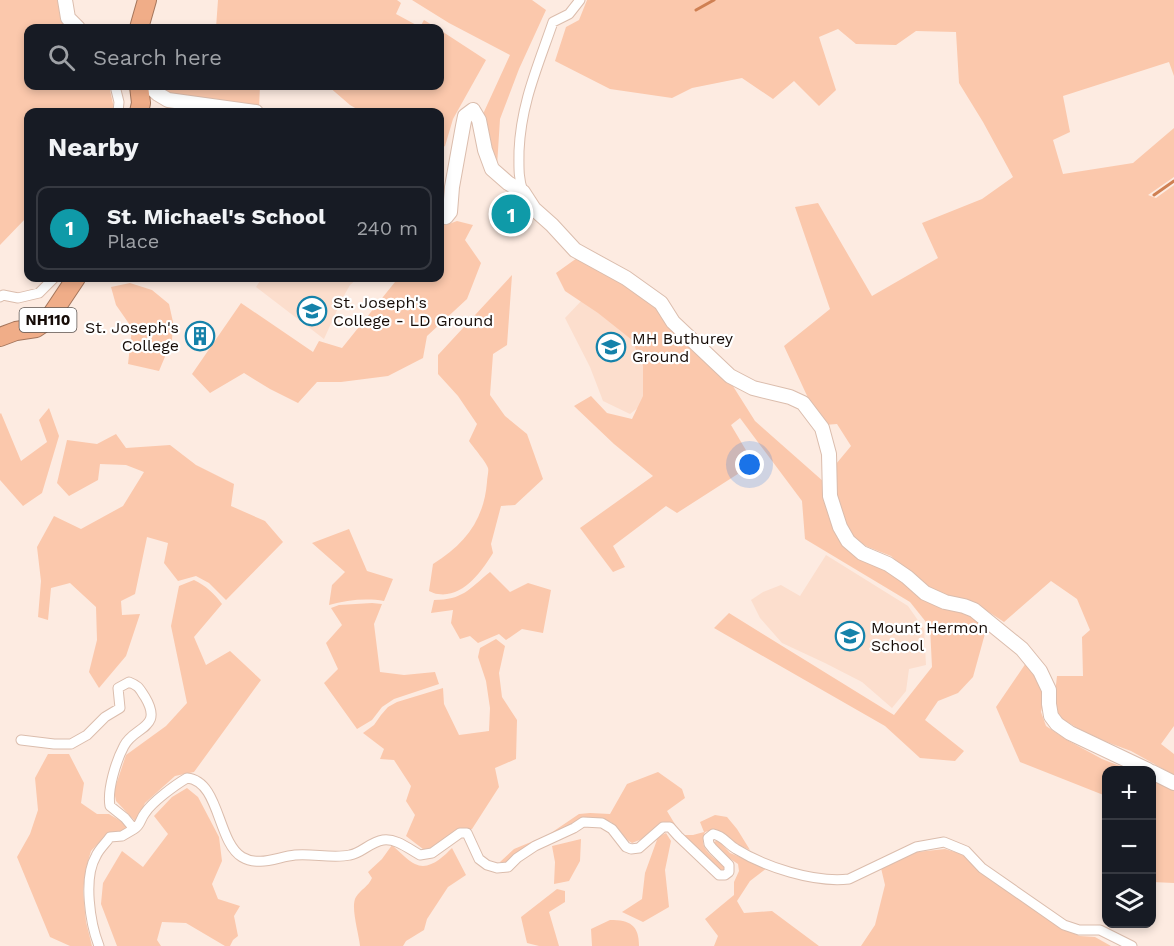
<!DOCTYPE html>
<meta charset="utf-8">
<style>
body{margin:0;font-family:"Work Sans",sans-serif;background:#20242c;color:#f1f3f6}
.controls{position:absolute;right:18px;bottom:18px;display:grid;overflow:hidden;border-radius:12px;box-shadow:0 3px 9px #0003}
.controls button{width:54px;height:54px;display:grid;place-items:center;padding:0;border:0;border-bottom:2px solid #363941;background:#171b24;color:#f1f3f6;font:30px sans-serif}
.you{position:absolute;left:750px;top:465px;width:21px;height:21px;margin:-15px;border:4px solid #fff;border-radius:50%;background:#1a73e8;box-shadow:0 0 0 9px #1a73e833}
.badge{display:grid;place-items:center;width:39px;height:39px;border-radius:50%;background:#1582aa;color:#fff;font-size:20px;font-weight:700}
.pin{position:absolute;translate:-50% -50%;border:3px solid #fff;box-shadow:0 2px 6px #0006}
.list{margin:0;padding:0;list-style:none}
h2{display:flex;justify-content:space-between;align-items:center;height:78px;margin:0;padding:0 24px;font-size:26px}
h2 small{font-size:20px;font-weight:400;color:#9ea1a6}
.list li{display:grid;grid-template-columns:39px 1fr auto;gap:18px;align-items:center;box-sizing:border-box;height:84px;margin:0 12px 12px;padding:0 12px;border:2px solid #363941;border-radius:12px}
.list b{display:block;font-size:22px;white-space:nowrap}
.list p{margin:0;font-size:20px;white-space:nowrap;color:#9ea1a6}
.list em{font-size:20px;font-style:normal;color:#9ea1a6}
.icon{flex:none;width:33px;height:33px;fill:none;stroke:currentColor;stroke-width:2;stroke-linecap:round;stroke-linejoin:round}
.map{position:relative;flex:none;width:1174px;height:946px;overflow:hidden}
.search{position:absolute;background:#171b24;box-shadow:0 3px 9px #0003;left:24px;top:24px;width:420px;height:66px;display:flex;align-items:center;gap:15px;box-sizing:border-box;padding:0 21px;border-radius:12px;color:#9ea1a6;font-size:22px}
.panel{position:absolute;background:#171b24;box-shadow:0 3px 9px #0003;left:24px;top:108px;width:420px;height:174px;border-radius:12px}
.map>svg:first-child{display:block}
.built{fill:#fcdecd}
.green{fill:#fbc8ac}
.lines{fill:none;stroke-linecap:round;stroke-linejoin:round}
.stream{stroke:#cf8053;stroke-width:3}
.street-casing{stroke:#dbbdad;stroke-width:11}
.secondary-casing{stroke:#dbbdad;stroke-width:16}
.highway-casing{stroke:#a4755b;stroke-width:20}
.street{stroke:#fff;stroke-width:9}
.secondary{stroke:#fff;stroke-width:14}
.highway{stroke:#f0ad88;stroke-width:18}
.labels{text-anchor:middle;stroke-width:4.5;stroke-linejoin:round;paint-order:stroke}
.shield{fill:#fff;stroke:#5c5551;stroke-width:1.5}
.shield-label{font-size:15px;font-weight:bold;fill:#160c07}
.poi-label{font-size:16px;fill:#160c07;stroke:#fff;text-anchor:start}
</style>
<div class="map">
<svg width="1174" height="946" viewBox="0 0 1174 946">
<rect width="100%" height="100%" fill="#fdebe1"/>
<path class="built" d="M 262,278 L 358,278 L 350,285 L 342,299 L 324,339 L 256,287 Z
M 584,298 L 633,330 L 649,364 L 649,399 L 630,414 L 603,401 L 590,367 L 565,318 Z
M 826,555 L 908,606 L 924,629 L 926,665 L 909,669 L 906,691 L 892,708 L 862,682 L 825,663 L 782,643 L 760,618 L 751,600 L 763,592 L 781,585 L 800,596 Z"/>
<path class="green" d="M 0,0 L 61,0 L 71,28 L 28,28 L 28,86 L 109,86 L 114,108 L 114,112 L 28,112 L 28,219 L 26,218 L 0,245 Z
M 218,0 L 397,0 L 401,3 L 396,14 L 420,27 L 424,20 L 437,28 L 216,28 Z
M 412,0 L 532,0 L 546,10 L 519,69 L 500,119 L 497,166 L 496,166 L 483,114 L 510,55 L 449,23 Z
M 587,0 L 1174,0 L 1174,76 L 1169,62 L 1063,96 L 1070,132 L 1053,140 L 1063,174 L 1133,163 L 1174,128 L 1174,177 L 1148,195 L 1156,198 L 1174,185 L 1174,726 L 1161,744 L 1174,754 L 1174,775 L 1131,751 L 1104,741 L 1079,729 L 1059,717 L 1054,702 L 1057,676 L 1083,676 L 1082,637 L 1090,630 L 1077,599 L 1051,581 L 1004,622 L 975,603 L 944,597 L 927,588 L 891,556 L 868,547 L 853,538 L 843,519 L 835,486 L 836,464 L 851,446 L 837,424 L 824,425 L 809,400 L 784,346 L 830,309 L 795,207 L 818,203 L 872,296 L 938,258 L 922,223 L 982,199 L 1013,177 L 983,122 L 959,83 L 956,32 L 916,31 L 896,45 L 856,44 L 838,29 L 819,37 L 836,90 L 819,106 L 794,81 L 773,99 L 742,78 L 692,88 L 672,98 L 610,89 L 555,61 L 566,27 L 579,20 Z
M 440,30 L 486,60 L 453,119 L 445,146 L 440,149 L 440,112 L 362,112 L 350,105 L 328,86 L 440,86 Z
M 153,86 L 260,86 L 259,108 L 169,97 Z
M 457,221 L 473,225 L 465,240 L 481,263 L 467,299 L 427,336 L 423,358 L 388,376 L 341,382 L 317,382 L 298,403 L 270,389 L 244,373 L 210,393 L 192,374 L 241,303 L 313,352 L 319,341 L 342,348 L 395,282 L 394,278 L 440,278 L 440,224 L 446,225 Z
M 577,258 L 607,274 L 658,307 L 731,383 L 755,421 L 824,482 L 846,543 L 967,611 L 986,630 L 973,677 L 958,693 L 938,701 L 925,720 L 964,751 L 955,761 L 920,758 L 885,726 L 714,628 L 729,613 L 894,715 L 932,667 L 930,627 L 910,602 L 805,539 L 802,501 L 740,418 L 731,425 L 753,462 L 744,470 L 677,513 L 666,506 L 613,546 L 625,567 L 613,572 L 580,528 L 653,476 L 614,444 L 574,406 L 591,396 L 607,413 L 632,419 L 643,396 L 643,366 L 632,340 L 598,313 L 565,291 L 556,273 Z
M 512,275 L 507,345 L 493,354 L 490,395 L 505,416 L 527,434 L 543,479 L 515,505 L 501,506 L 491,544 L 493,553 C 482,571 463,598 438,594 C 435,594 432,592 429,591 L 433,564 C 465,544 484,520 487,482 C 487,478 489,471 488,468 C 487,463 473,447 469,441 L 477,424 L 458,396 L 438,374 L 438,355 Z
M 130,283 L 152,290 L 169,304 L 173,322 L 172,340 L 159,371 L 128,364 L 132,328 L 116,305 L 111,287 Z
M 49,408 L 59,436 L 42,493 L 23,506 L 0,480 L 0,414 L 1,413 L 21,461 L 47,442 L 39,420 Z
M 116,434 L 126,448 L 170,445 L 196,465 L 234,484 L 231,506 L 265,521 L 283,542 L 226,600 L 209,583 L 196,576 L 178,581 L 164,563 L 168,543 L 147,537 L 135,594 L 121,601 L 122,615 L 140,614 L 126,656 L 99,688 L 89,672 L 97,640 L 96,607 L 70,583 L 51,588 L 48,620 L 38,617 L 41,581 L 37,547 L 54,516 L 81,529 L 123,506 L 144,472 L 126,465 L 100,464 L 98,480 L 69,496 L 57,483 L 67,440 L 97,444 Z
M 349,529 L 367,571 L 393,579 L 384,601 C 367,598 346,600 329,605 L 332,585 L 345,572 L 312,543 Z
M 490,572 L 510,592 L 528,583 L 551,590 L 543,633 L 522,629 L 506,640 L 499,634 L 478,643 L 470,636 L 460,639 L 451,623 L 453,610 L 431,613 L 434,600 C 463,600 469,589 490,572 Z
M 194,580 C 206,586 214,593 222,604 L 194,637 L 206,665 L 230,651 L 261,680 L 194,772 L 175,776 L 145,803 L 136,822 L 116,801 L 114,791 L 126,755 L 166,726 L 187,703 L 171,626 L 179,586 Z
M 372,603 L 382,604 L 374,624 L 380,672 L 404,675 L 435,672 L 439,684 L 394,699 L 382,707 L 372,720 L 357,729 L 324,683 L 338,669 L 326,643 L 342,625 L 331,608 L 339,605 Z
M 496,639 L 505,646 L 499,673 L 502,697 L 517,720 L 516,759 L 495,768 L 499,787 L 472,829 L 459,830 L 433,850 L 423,849 L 406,836 L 415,815 L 406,801 L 411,786 L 394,760 L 380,759 L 384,749 L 363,733 L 374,725 L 381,715 L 388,707 L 397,702 L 443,688 L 444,704 L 459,735 L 489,731 L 490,708 L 486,681 L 478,657 L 480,648 Z
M 1026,663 L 1037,677 L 1045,694 L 1041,712 L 1046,726 L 1067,740 L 1102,759 L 1130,770 L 1106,770 L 1106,796 L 1020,762 L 996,707 Z
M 48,754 L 69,754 L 84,783 L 81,803 L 97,814 L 109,814 L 124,823 L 128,828 L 119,832 L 108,833 L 91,851 L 86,868 L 83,891 L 86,922 L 92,946 L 70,946 L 50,937 L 17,857 L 30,834 L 38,810 L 35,778 Z
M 658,772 L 682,789 L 685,798 L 667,811 L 676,826 L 661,825 L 647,837 L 632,843 C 623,838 619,828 611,822 C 602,817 590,818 581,818 L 566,829 L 505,864 L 500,862 L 514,849 L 548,835 L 579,814 L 590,813 L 610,814 L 627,784 Z
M 1152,780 L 1174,790 L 1174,883 L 1152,882 Z
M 187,788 L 198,797 L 219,837 L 222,861 L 212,884 L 218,899 L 240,906 L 234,916 L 238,936 L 233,940 L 230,946 L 225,946 L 186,923 L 162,922 L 157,940 L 161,946 L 117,946 L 101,904 L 103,883 L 122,851 L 143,867 L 168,834 L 154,816 L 172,797 Z
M 715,815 L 727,817 L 737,829 L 750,850 C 744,847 737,845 732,841 C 722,835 717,828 705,832 C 697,849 714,857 725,867 L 724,871 L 720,872 L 680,835 L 693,835 L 704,832 L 700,822 Z
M 666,833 L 671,841 L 665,870 L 669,907 L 643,922 L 622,912 L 642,899 L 645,873 L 658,837 Z
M 581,839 L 580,861 L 569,881 L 554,884 L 555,862 L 552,846 Z
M 718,840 L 730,853 L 767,868 L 750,881 L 737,901 L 744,913 L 772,911 L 819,946 L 714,946 L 718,936 L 705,919 L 734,895 L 734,882 L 739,871 L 738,864 L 723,854 L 712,843 Z
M 392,845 C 398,850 408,861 415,864 C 429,871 443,857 452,848 L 466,875 L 448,887 L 427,919 L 424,930 L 406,941 L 403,946 L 360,946 C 359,934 350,906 356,897 C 361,889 368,887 372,878 L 368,872 L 382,859 Z
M 945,849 L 962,854 L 981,873 L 1063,929 L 1080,936 L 1095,937 L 1111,946 L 861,946 L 875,925 L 885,885 L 881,868 L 917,852 Z
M 557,889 L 565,891 L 565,902 L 549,912 L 559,946 L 539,946 L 527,943 L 521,917 Z
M 610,920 C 630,920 639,925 639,946 L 592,946 L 591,929 Z"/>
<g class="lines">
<path class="stream" d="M 696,10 L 714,0
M 1154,195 L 1174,181"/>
<g class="street-casing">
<path id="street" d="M 115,86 L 119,102 L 118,112
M 523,192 C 518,177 519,166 519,151 C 521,103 538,66 553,22 L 569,14 L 580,0
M 0,297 L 3,295 L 18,298 L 39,293 L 54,278
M 21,740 L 54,744 L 71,744 L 87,735 L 105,717 L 120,708 L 118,688 L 129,682 C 139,686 139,688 145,697 C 164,729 134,726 124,746 C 116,761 107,790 110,806 L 125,818 L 134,829 C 141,825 140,819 145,813 C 152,802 175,785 187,778 C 220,781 217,842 242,857 C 259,867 277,857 295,855 C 313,853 332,859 350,855 C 362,853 370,842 383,840 C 396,838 409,849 420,855 L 432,853 L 460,833 L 467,833 L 479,859 L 487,865 L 497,868 L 508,867 L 517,858 L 535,846 L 574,828 L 583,822 L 602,823 L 612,829 L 626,847 L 631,849 L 639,848 L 663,827 L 670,827 L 678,836 L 719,875 L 725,875 L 729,872 L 729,865 L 713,849 L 709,844 L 708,838 L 713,834 C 724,836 727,844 736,849 C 765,867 814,883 849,879 L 916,847 L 944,842 L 966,851 L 982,868 L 1064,925 L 1079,930 L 1100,930 L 1132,946
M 99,946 C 90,923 83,878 96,856 C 99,849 106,843 110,837 L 122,836 L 134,829"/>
</g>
<g class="secondary-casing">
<path id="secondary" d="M 65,0 L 68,18 L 78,28
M 149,86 L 158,94 L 168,100 L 256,112
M 440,214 L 446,217 L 450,212 L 452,187 L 463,126 L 465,116 L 473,110 L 479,120 L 485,150 L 492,169 L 508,183 L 523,192 L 534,209 L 552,225 L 575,250 L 626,278 L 661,303 L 673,322 L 730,376 L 753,388 L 790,397 L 803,403 L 822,428 L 829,454 L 830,496 L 840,527 L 848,541 L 862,553 L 888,564 L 907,577 L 925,593 L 945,602 L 964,606 L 974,610 L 1022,649 L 1040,671 L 1049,690 L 1049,704 L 1051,716 L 1057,724 L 1070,733 L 1148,770
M 1152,772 L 1174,783"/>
</g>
<g class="highway-casing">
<path id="highway" d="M 139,28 L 147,0
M 139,86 L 141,103 L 139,112
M 0,337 L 16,331 L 36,328 L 48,320 L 76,278"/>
</g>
<use href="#street" class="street"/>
<use href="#secondary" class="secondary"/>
<use href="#highway" class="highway"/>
</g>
<defs>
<g id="school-ring" transform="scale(1.5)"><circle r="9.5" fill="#fff" stroke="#1582aa" stroke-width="1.5"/><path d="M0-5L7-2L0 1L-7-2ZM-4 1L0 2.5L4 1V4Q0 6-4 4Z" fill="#1582aa"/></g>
<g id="building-ring" transform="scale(1.5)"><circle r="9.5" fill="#fff" stroke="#1582aa" stroke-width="1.5"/><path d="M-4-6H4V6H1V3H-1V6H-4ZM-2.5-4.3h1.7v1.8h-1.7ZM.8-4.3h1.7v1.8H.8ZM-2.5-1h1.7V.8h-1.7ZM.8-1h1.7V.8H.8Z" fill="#1582aa"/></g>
</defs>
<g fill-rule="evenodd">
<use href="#school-ring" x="312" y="311"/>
<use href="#building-ring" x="200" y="336"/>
<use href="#school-ring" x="611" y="347"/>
<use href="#school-ring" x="850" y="636"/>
</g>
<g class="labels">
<rect class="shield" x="19.5" y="308" width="57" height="24" rx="4.5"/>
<g class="shield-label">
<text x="48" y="325">NH110</text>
</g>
<g class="poi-label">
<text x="333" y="308">St. Joseph's<tspan x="333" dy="18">College - LD Ground</tspan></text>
<text x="179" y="333" text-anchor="end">St. Joseph's<tspan x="179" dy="18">College</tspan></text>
<text x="632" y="344">MH Buthurey<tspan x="632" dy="18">Ground</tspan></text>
<text x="871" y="633">Mount Hermon<tspan x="871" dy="18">School</tspan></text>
</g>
</g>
</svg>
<div class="controls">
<button>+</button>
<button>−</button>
<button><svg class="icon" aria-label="layers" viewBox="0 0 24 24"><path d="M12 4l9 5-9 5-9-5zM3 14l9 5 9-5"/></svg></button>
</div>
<div class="you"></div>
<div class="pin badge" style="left:511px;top:214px;background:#0f9aa8">1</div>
<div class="search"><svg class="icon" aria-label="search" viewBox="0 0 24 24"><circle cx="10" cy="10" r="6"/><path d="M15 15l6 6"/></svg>Search here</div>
<section class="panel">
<h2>Nearby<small></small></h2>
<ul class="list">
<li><span class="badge" style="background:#0f9aa8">1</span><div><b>St. Michael's School</b><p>Place</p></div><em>240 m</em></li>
</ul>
</section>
</div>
